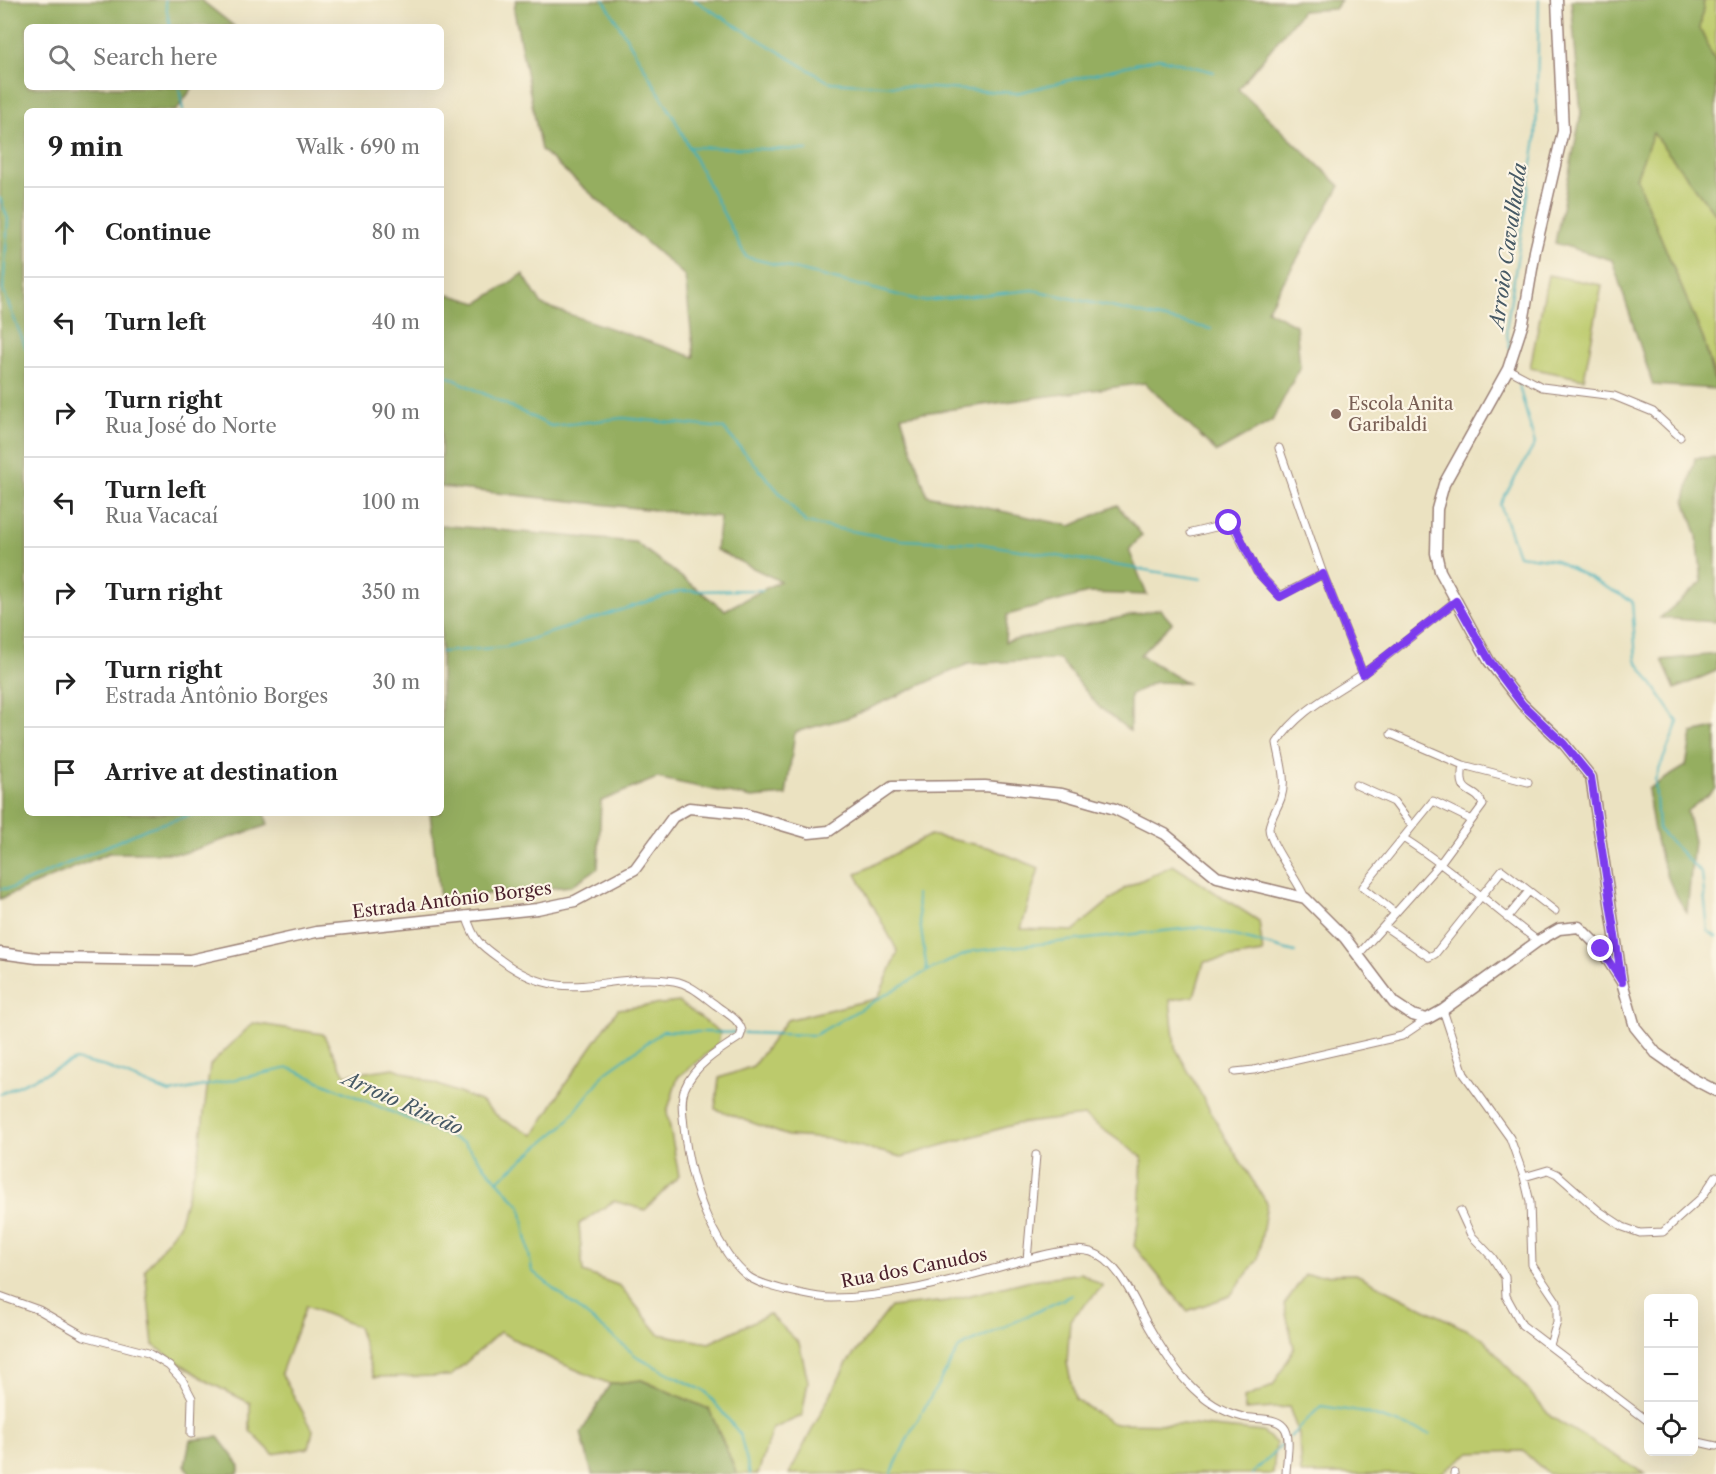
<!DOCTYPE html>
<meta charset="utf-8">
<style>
body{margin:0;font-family:"Libre Caslon Text",serif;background:#f2f2f2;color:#222}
.controls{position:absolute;right:18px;bottom:18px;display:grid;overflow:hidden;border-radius:9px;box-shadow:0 6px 24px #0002}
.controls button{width:54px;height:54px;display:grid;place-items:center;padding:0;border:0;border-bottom:2px solid #e0e0e0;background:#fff;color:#222;font:30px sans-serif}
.stop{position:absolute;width:18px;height:18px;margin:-14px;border:4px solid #7c3aed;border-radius:50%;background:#fff}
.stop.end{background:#7c3aed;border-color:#fff;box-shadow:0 2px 6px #0008}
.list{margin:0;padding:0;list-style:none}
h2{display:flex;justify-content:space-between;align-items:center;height:78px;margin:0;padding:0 24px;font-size:26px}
h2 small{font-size:20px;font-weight:400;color:#767676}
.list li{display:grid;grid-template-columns:39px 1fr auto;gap:18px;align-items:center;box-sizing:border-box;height:90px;padding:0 24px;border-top:2px solid #e0e0e0}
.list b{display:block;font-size:22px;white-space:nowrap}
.list p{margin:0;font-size:20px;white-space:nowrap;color:#767676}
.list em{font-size:20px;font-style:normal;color:#767676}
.icon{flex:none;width:33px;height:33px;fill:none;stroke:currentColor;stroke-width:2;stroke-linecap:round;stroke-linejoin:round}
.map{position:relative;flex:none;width:1716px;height:1474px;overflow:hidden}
.search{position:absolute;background:#fff;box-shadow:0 6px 24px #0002;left:24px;top:24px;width:420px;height:66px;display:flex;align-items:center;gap:15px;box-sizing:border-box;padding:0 21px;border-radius:9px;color:#767676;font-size:22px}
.panel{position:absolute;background:#fff;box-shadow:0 6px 24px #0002;left:24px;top:108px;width:420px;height:708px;border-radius:9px}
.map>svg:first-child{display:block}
.green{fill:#bcca6c;stroke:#83744c;stroke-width:1.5}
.forest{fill:#95ae60;stroke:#706646;stroke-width:1.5}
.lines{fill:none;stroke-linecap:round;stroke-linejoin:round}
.stream{stroke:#40b0bb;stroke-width:2}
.street-casing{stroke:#9a8076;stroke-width:9}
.secondary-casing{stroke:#9a8076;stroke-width:13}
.street{stroke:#fff;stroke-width:7}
.secondary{stroke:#fff;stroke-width:10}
.route{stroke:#7c3aed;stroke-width:8}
.education-dot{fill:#8d6e63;stroke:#fcf5e5;stroke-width:2}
.labels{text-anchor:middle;stroke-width:4.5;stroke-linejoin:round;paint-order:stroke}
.education-label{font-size:18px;fill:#785e54;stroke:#fcf5e5;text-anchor:start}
.street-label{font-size:18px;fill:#4a1f2b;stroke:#fcf5e5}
.water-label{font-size:20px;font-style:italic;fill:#465965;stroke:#fcf5e5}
</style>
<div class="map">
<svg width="1716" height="1474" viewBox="0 0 1716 1474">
<rect width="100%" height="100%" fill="#fcf5e5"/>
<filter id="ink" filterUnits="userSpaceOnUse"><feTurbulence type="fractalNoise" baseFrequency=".0167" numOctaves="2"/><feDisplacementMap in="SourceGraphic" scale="12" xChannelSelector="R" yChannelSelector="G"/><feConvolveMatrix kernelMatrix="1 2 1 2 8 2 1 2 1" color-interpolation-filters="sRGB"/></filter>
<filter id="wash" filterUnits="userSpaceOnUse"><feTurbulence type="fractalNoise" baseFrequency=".008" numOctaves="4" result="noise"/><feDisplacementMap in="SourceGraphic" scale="24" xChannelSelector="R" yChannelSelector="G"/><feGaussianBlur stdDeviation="1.35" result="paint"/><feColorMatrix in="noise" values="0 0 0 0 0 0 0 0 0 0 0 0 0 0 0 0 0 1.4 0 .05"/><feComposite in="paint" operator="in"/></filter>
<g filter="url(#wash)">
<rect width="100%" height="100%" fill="#ebe2c1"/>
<path class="green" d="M 1704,0 L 1716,0 L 1716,64 L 1700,29 Z
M 1653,132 L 1716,215 L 1716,383 L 1704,341 L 1636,178 Z
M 1548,275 L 1602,285 L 1584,379 L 1530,368 Z
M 930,835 L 988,847 L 1039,868 L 1021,929 L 1073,931 L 1125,888 L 1173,865 L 1259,921 L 1263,953 L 1204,962 L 1194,996 L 1170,1000 L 1175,1047 L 1223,1134 L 1267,1203 L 1258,1259 L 1230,1296 L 1187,1311 L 1134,1246 L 1139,1218 L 1142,1157 L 1084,1116 L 1016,1124 L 902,1157 L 830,1139 L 788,1136 L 715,1109 L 719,1078 L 753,1066 L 787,1020 L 878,998 L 898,952 L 856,874 Z
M 679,1002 L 720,1032 L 718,1045 L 678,1077 L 667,1112 L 679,1176 L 645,1210 L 614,1201 L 579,1224 L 583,1272 L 620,1286 L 659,1334 L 709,1343 L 769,1314 L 799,1343 L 808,1381 L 802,1416 L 772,1429 L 758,1474 L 737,1474 L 709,1409 L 642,1380 L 610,1384 L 553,1360 L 500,1332 L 451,1376 L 374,1377 L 358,1327 L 306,1306 L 281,1373 L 313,1430 L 309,1448 L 273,1454 L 250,1431 L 250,1403 L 210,1383 L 153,1345 L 145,1270 L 179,1225 L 199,1153 L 210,1065 L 253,1023 L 323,1034 L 345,1075 L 394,1068 L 480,1101 L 501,1119 L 534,1135 L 566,1083 L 618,1009 Z
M 1081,1273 L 1103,1286 L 1070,1320 L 1067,1363 L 1075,1399 L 1112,1423 L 1182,1424 L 1263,1432 L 1276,1443 L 1273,1474 L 789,1474 L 847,1363 L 891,1307 L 947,1301 L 1031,1280 Z
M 1356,1274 L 1483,1338 L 1551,1417 L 1645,1474 L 1548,1474 L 1523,1451 L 1469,1453 L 1440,1474 L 1301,1474 L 1299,1435 L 1289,1407 L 1245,1410 L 1244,1398 L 1273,1386 L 1294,1348 L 1284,1305 L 1305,1275 Z"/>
<path class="forest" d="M 0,0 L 201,0 L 234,26 L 27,27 L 27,87 L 193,87 L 176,111 L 27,111 L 27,813 L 265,813 L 268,825 L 184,853 L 109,853 L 0,899 Z
M 516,0 L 1341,0 L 1334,9 L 1302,11 L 1238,89 L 1340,186 L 1267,310 L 1296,325 L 1300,367 L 1272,421 L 1217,452 L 1145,383 L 901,416 L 927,495 L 1071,526 L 1117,505 L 1142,535 L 1129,550 L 1147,595 L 1088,593 L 1007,615 L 1005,642 L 1160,609 L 1172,623 L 1140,655 L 1187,683 L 1155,682 L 1130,695 L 1130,731 L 1098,706 L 1059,659 L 968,664 L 850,717 L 795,732 L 786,795 L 752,798 L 657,778 L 601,801 L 598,868 L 571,886 L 440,899 L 430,813 L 441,813 L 441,525 L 635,542 L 725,610 L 780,581 L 716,550 L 720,517 L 441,487 L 441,292 L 478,303 L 523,274 L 542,305 L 694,357 L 685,276 L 541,150 L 514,10 Z
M 1571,0 L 1704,0 L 1700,29 L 1716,64 L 1716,215 L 1653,133 L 1636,178 L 1704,341 L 1716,389 L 1653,385 L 1612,260 L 1555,243 L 1581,114 Z
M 1716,457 L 1716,622 L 1660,618 L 1702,582 L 1697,536 L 1685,500 L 1695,458 Z
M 1716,654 L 1716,671 L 1675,689 L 1662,660 Z
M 1716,728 L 1716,789 L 1687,811 L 1694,841 L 1687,912 C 1661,877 1652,831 1648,789 L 1686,766 L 1692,733 Z
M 641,1380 L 709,1409 L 737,1474 L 592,1474 L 581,1433 L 610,1384 Z
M 218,1437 L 240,1466 L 238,1474 L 190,1474 L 185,1465 L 190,1440 Z"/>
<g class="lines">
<path class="stream" d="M 165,0 L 170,27
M 604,0 L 673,116 L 746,257 L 922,301 L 1033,290 L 1211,329
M 694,0 L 829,82 L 1017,93 L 1159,58 L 1214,72
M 179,87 L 183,111
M 688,147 L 808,150
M 0,198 L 8,219 L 3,290 L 27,351
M 1510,349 L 1506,330 L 1536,138 L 1539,0
M 441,373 L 551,426 L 623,418 L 723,428 L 806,523 L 902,540 L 976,543 L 1202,579
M 1516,375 L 1535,444 L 1500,504 L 1518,555 L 1555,560 L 1632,601 L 1636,660 L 1678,722 L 1655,780 L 1658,829 L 1702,874 L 1708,931 L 1716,937
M 441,652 L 506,647 L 680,591 L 763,590
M 0,889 L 12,888 L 148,828 L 197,813
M 916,894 L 927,971
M 744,1033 L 815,1035 L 927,971 L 973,951 L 1201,927 L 1295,952
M 0,1094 L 75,1060 L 106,1067 L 170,1093 L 289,1068 L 464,1143 L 521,1207 L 532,1271 L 640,1359 L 706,1392 L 740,1434 L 750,1474
M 497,1181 L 564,1125 L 606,1072 L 663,1031 L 739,1033
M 1290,1437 L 1321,1406 L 1366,1413 L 1430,1434
M 891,1474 L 910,1433 L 959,1348 L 1072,1295
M 1252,1474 L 1286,1441"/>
</g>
</g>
<g filter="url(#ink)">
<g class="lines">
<g class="street-casing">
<path id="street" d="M 1508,369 L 1542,387 L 1614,396 L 1653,412 L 1680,437
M 1279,448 L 1323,574 L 1363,674
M 1191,533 L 1232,523 L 1257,572 L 1280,596 L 1323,574
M 1391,734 L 1463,765 L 1528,782
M 1356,785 L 1394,802 L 1412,826
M 1403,838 C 1451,868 1492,907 1538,941
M 1305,898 C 1298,880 1269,844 1269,828 C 1270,819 1278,807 1281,798 C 1287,780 1280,761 1277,743 C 1298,711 1330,696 1361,675 C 1394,652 1425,625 1456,601
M 1395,913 L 1363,887 L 1433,801 L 1472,820
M 466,915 C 474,941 480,945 501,960 C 567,1010 606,970 674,981 C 691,984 703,996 717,1006 C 726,1013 739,1019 742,1031 L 740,1037 C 721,1049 694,1065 685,1088 C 680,1099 683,1115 684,1127 C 687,1160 694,1188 708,1219 C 717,1238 731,1264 749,1277 C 759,1284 774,1287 785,1290 C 800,1293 817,1298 832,1298 C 886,1298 941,1283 993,1269 C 1019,1262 1066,1245 1091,1252 C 1120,1261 1135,1303 1149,1327 C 1171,1365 1197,1406 1243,1417 C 1255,1420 1275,1416 1284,1427 C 1292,1436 1286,1462 1286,1474
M 1507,918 L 1529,891
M 1384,926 L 1429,957 L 1435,954 L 1502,870 L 1555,911
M 1358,955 L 1441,862 L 1483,805 C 1475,785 1457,799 1463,765
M 1443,1010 L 1464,1074 L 1510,1138 L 1524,1177 L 1530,1202 L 1532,1265 L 1557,1302 L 1557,1322 L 1550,1345
M 1235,1072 L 1254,1070 L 1402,1036 L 1427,1019
M 1524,1177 L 1548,1170 L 1557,1174 L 1599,1211 L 1623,1227 L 1640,1233 L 1663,1232 L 1702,1197 L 1716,1176
M 1460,1211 L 1471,1235 L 1492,1257 L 1505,1277 L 1506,1296 L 1522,1325 L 1648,1421
M 1027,1260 L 1036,1155
M 0,1296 L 39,1310 L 84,1336 L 148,1353 L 169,1366 L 183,1381 L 192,1398 L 191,1434
M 1694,1441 L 1716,1446
M 1454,1473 L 1454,1474"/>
</g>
<g class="secondary-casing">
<path id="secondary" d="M 1557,0 L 1563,131 L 1535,251 L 1523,323 L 1508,369 L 1444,484 L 1437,509 L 1436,553 L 1440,571 L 1489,661 L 1522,704 L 1564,744 L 1591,777 L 1622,982 L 1635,1027 L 1656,1053 L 1693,1079 L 1716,1091
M 0,953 L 37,958 L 190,960 L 316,932 L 537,909 L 575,901 L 635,869 L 673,817 L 689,808 L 741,813 L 809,833 L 829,831 L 892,787 L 985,786 L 1062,794 L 1115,809 L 1165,834 L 1217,877 L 1305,898 L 1345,938 L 1394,1003 L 1412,1015 L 1427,1019 L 1443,1010 L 1538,941 L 1559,929 L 1579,927 L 1601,949 L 1622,982"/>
</g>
<use href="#street" class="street"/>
<use href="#secondary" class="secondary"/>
</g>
</g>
<g class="lines" filter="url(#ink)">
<path class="route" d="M 1229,523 L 1235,526 L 1257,572 L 1280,597 L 1323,574 L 1363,674 L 1456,601 L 1490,661 L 1522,704 L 1564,744 L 1591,777 L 1622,982 L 1601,949"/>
</g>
<circle class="education-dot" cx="1336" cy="414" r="6"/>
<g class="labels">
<g class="education-label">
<text x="1348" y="410">Escola Anita<tspan x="1348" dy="21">Garibaldi</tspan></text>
</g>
<g class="street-label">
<text transform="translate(452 900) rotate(-7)" y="6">Estrada Antônio Borges</text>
<text transform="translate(914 1268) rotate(-11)" y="6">Rua dos Canudos</text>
</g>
<g class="water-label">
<text transform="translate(1508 246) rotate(-82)" y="7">Arroio Cavalhada</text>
<text transform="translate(403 1103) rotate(24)" y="7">Arroio Rincão</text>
</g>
</g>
</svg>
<div class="controls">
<button>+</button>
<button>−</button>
<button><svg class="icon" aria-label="locate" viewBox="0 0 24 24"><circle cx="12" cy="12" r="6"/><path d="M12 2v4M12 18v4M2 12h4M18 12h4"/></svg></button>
</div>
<div class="stop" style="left:1229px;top:523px"></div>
<div class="stop end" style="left:1601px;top:949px"></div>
<div class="search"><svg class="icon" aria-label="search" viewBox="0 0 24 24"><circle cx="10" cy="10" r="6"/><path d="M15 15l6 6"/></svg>Search here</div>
<section class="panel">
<h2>9 min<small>Walk · 690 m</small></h2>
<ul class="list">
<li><svg class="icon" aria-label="ahead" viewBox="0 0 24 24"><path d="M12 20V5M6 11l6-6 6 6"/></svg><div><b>Continue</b></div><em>80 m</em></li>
<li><svg class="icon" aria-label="left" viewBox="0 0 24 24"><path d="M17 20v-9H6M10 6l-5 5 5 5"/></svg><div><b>Turn left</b></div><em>40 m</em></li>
<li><svg class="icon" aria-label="right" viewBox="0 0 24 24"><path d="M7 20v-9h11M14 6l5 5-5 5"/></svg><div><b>Turn right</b><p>Rua José do Norte</p></div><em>90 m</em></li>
<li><svg class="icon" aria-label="left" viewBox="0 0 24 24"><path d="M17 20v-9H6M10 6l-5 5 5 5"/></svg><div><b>Turn left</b><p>Rua Vacacaí</p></div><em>100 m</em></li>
<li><svg class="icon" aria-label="right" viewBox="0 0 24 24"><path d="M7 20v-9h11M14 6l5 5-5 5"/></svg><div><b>Turn right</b></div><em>350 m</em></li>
<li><svg class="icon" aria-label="right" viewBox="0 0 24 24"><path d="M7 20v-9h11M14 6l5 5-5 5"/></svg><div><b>Turn right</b><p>Estrada Antônio Borges</p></div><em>30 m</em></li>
<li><svg class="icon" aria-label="arrive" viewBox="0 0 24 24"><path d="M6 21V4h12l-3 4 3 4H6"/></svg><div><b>Arrive at destination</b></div></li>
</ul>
</section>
</div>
